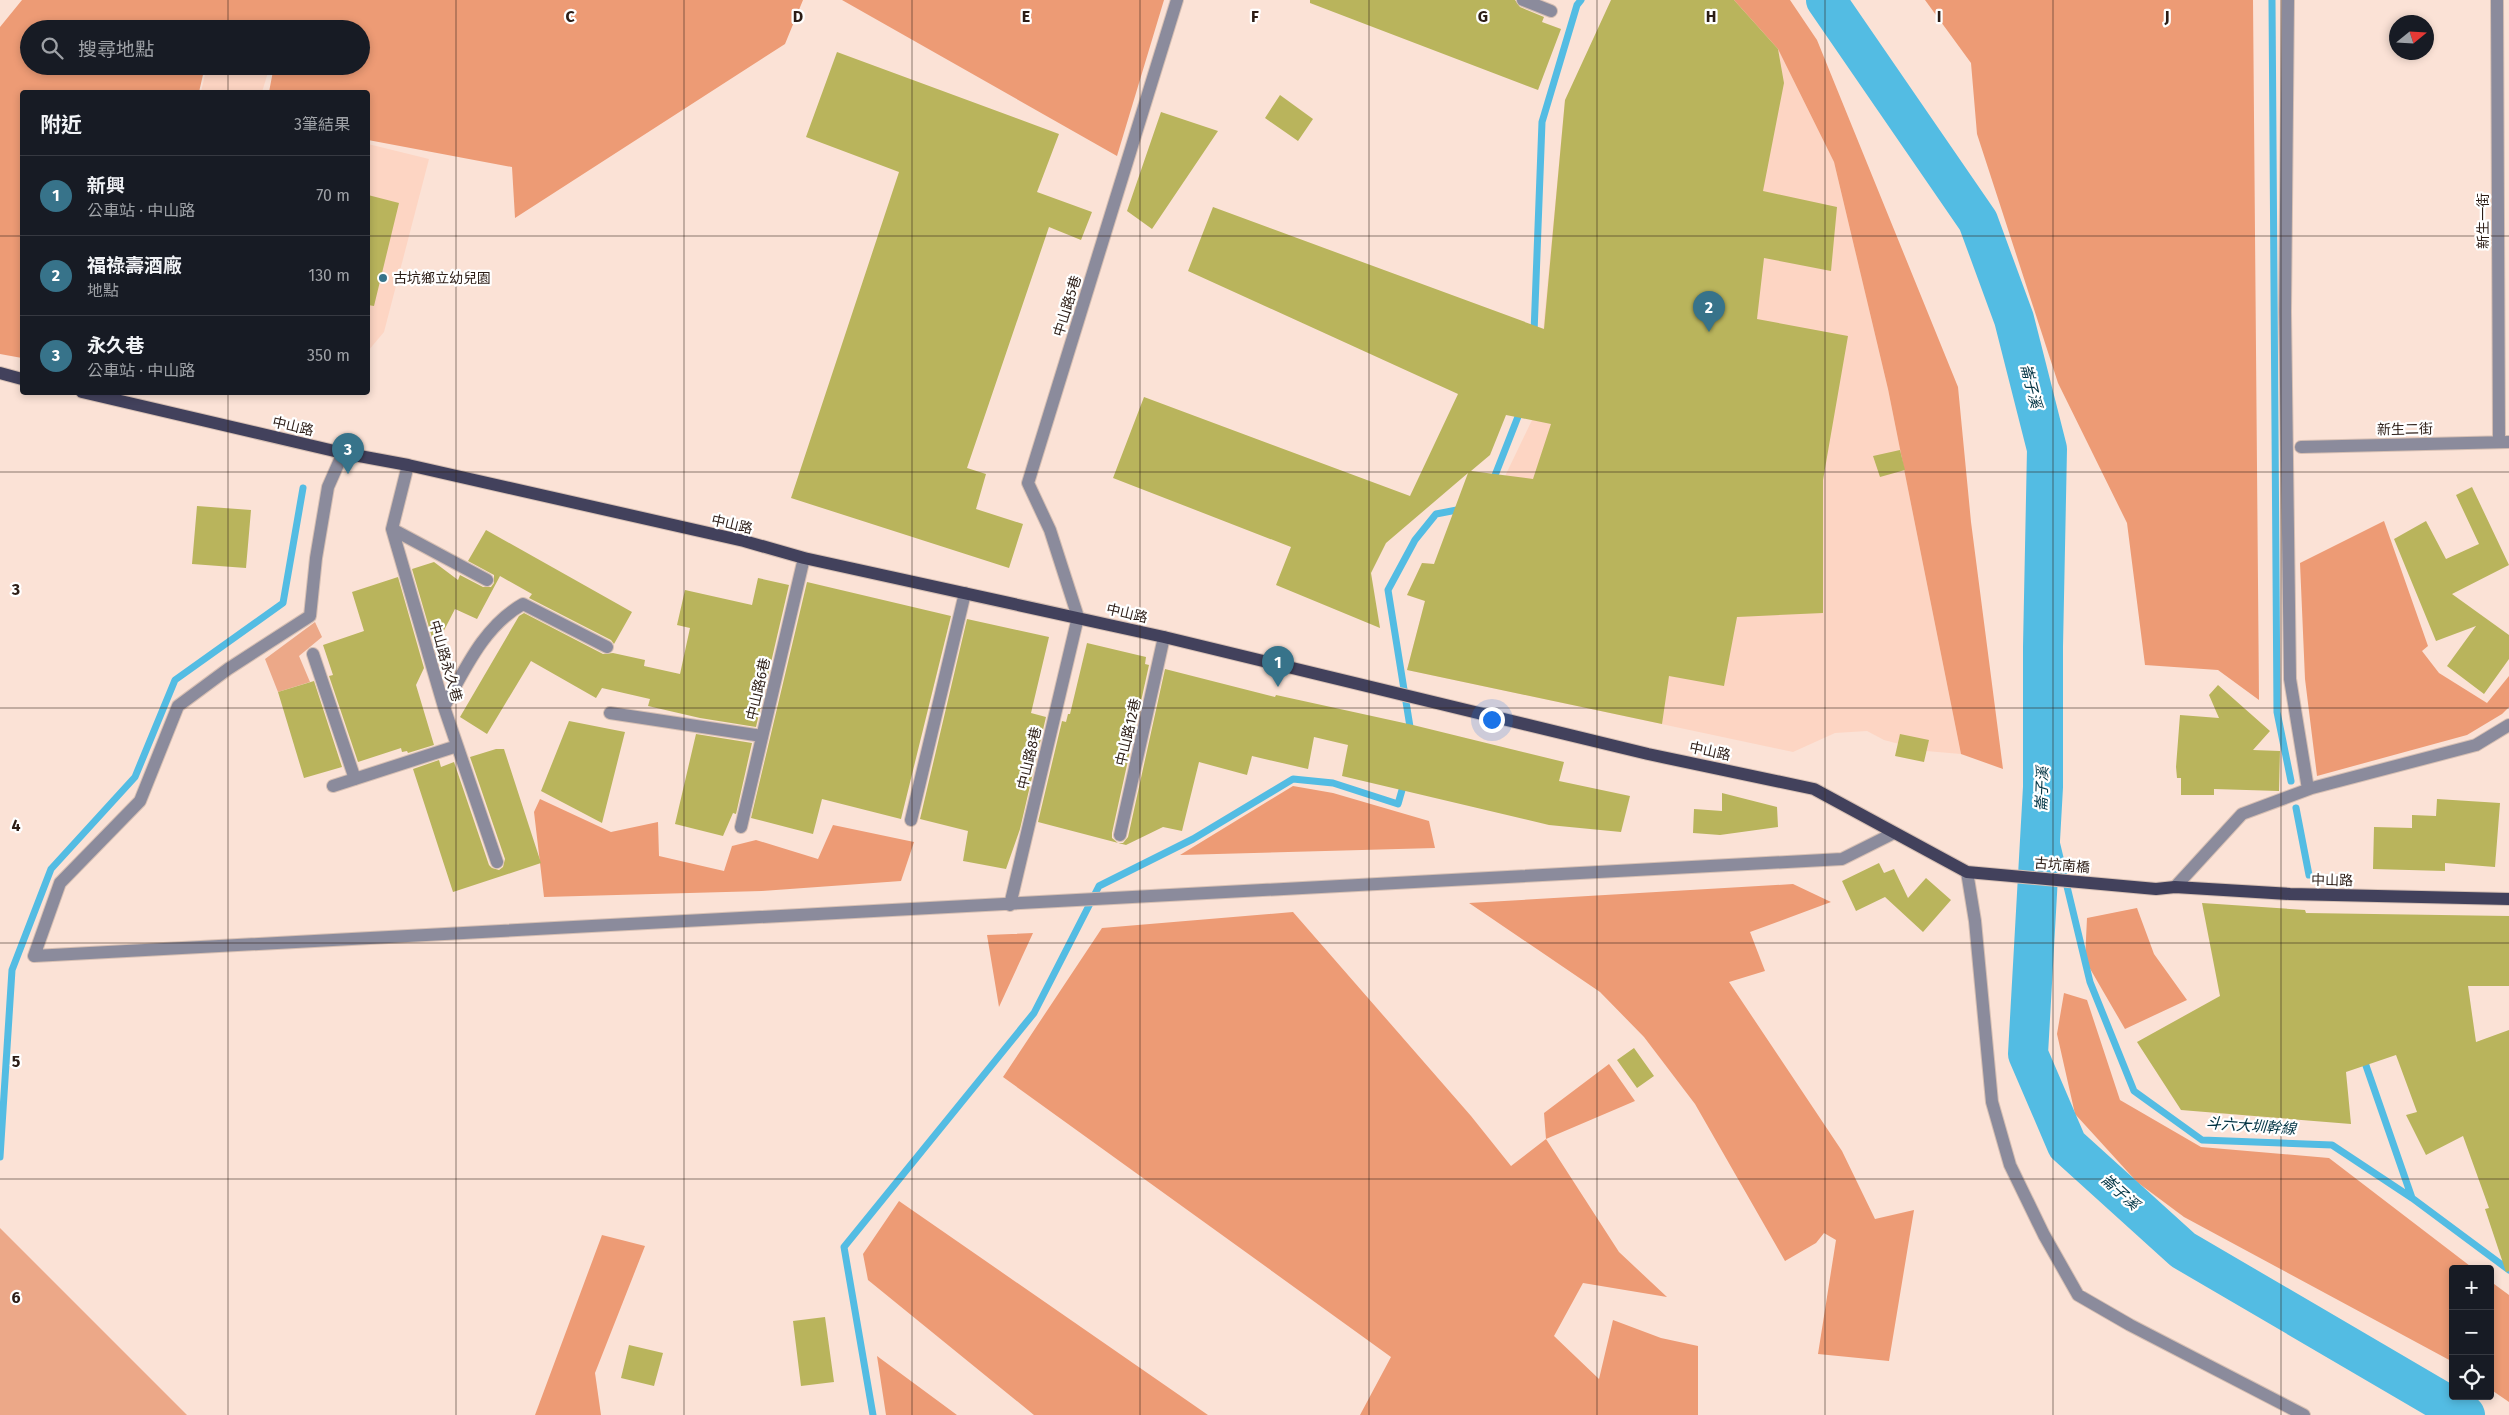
<!DOCTYPE html>
<html lang="zh-TW">
<meta charset="utf-8">
<style>
body{margin:0;font-family:"Fira Sans","Noto Sans TC",sans-serif;background:#20242c;color:#f1f3f6}
.controls{position:absolute;right:15px;bottom:15px;display:grid;overflow:hidden;border-radius:5px;box-shadow:0 2px 8px #0003}
.controls button{width:45px;height:45px;display:grid;place-items:center;padding:0;border:0;border-bottom:1px solid #363941;background:#171b24;color:#f1f3f6;font:25px sans-serif}
.compass{position:absolute;left:2389px;top:15px;width:45px;height:45px;border-radius:50%;background:#171b24;box-shadow:0 2px 8px #0003;rotate:72deg}
.you{position:absolute;left:1491px;top:719px;width:18px;height:18px;margin:-12px;border:4px solid #fff;border-radius:50%;background:#1a73e8;box-shadow:0 0 0 8px #1a73e833}
.badge{display:grid;place-items:center;width:32px;height:32px;border-radius:50%;background:#37738a;color:#fff;font-size:16px;font-weight:700}
.pin{position:absolute;translate:-50% -41px;filter:drop-shadow(0 1px 2px #0008)}
.pin::after{content:'';position:absolute;top:26px;width:18px;height:15px;background:inherit;clip-path:polygon(0 0,100% 0,50% 100%)}
.list{margin:0;padding:0;list-style:none}
h2{display:flex;justify-content:space-between;align-items:center;height:65px;margin:0;padding:0 20px;font-size:21px}
h2 small{font-size:16px;font-weight:400;color:#9ea1a6}
.list li{display:grid;grid-template-columns:32px 1fr auto;gap:15px;align-items:center;box-sizing:border-box;height:80px;padding:0 20px;border-top:1px solid #363941}
.list b{display:block;font-size:19px;white-space:nowrap}
.list p{margin:0;font-size:16px;white-space:nowrap;color:#9ea1a6}
.list em{font-size:16px;font-style:normal;color:#9ea1a6}
.icon{flex:none;width:28px;height:28px;fill:none;stroke:currentColor;stroke-width:2;stroke-linecap:round;stroke-linejoin:round}
.map{position:relative;flex:none;width:2509px;height:1415px;overflow:hidden}
.search{position:absolute;background:#171b24;box-shadow:0 2px 8px #0003;left:20px;top:20px;width:350px;height:55px;display:flex;align-items:center;gap:12px;box-sizing:border-box;padding:0 18px;border-radius:28px;color:#9ea1a6;font-size:19px}
.panel{position:absolute;background:#171b24;box-shadow:0 2px 8px #0003;left:20px;top:90px;width:350px;height:305px;border-radius:5px}
.map>svg:first-child{display:block}
.built{fill:#fdd5c3}
.green{fill:#eca888}
.forest{fill:#ed9b75}
.lines{fill:none;stroke-linecap:round;stroke-linejoin:round}
.stream{stroke:#53bce3;stroke-width:7}
.river{stroke:#53bce3;stroke-width:40}
.building{fill:#b9b45c;fill-rule:evenodd}
.minor-casing{stroke:#d6bfb3;stroke-width:14}
.major-casing{stroke:#d6bfb3;stroke-width:14}
.minor{stroke:#8b8b9c;stroke-width:12}
.major{stroke:#42415c;stroke-width:12}
.grid{fill:none;stroke:#2c1d16;stroke-width:1;stroke-opacity:0.55}
.poi-dot{fill:#37738a;stroke:#fff;stroke-width:2}
.labels{text-anchor:middle;stroke-width:4.5;stroke-linejoin:round;paint-order:stroke}
.street-label{font-size:14px;fill:#2c1d16;stroke:#fff}
.poi-label{font-size:14px;fill:#2c1d16;stroke:#fff;text-anchor:start}
.water-label{font-size:15px;font-style:italic;fill:#013343;stroke:#fff}
.grid-label{font-size:16px;text-anchor:middle;font-weight:bold;fill:#2c1d16;stroke:#fff;stroke-width:4.5;stroke-linejoin:round;paint-order:stroke}
</style>
<div class="map">
<svg width="2509" height="1415" viewBox="0 0 2509 1415">
<rect width="100%" height="100%" fill="#fbe2d6"/>
<path class="built" d="M 1734,0 L 1778,49 L 1834,162 L 1888,389 L 1961,754 L 1926,751 L 1884,740 L 1867,731 L 1835,733 L 1793,752 L 1407,670 L 1425,601 L 1407,595 L 1422,563 L 1435,564 L 1482,524 L 1532,420 L 1538,384 L 1565,100 Z
M 207,66 L 270,66 L 262,92 L 201,92 Z
M 368,144 L 429,159 L 384,332 L 368,351 Z"/>
<path class="green" d="M 315,622 L 322,637 L 299,656 L 310,682 L 278,692 L 265,659 Z
M 0,1228 L 187,1415 L 188,1415 L 0,1415 Z"/>
<path class="forest" d="M 22,0 L 803,0 L 785,44 L 515,218 L 512,167 L 368,140 L 368,92 L 269,92 L 274,66 L 361,66 L 361,29 L 29,29 L 29,66 L 205,66 L 199,92 L 22,92 L 22,358 L 0,354 L 0,27 Z
M 842,0 L 1164,0 L 1117,156 Z
M 1734,0 L 1790,0 L 1817,40 L 1958,387 L 1971,522 L 2003,769 L 1961,754 L 1888,389 L 1834,162 L 1778,49 Z
M 1925,0 L 2253,0 L 2259,700 L 2218,670 L 2145,665 L 2127,523 L 2058,383 L 1977,134 L 1971,63 Z
M 2384,521 L 2428,646 L 2422,651 L 2439,673 L 2487,703 L 2509,676 L 2509,707 L 2502,714 L 2467,735 L 2317,776 L 2305,679 L 2300,563 Z
M 1293,786 L 1333,793 L 1429,821 L 1435,848 L 1180,855 Z
M 540,799 L 611,832 L 658,822 L 659,856 L 724,871 L 732,846 L 756,840 L 818,859 L 833,825 L 914,842 L 901,881 L 762,891 L 544,897 L 534,812 Z
M 1793,884 L 1831,902 L 1750,932 L 1765,971 L 1729,982 L 1842,1151 L 1875,1219 L 1914,1210 L 1889,1361 L 1818,1354 L 1836,1240 L 1824,1233 L 1816,1243 L 1785,1261 L 1695,1104 L 1644,1037 L 1600,992 L 1469,903 Z
M 2137,908 L 2154,954 L 2187,1000 L 2125,1029 L 2085,960 L 2087,918 Z
M 1293,912 L 1471,1116 L 1511,1166 L 1546,1139 L 1544,1113 L 1609,1064 L 1635,1101 L 1546,1139 L 1619,1252 L 1667,1297 L 1583,1283 L 1554,1336 L 1599,1379 L 1613,1320 L 1661,1338 L 1698,1346 L 1698,1415 L 1360,1415 L 1391,1357 L 1003,1077 L 1102,928 Z
M 1033,933 L 999,1007 L 987,935 Z
M 2064,993 L 2087,1000 L 2120,1100 L 2201,1147 L 2329,1158 L 2474,1269 L 2453,1269 L 2453,1362 L 2184,1217 L 2137,1182 L 2075,1114 L 2057,1034 Z
M 899,1201 L 1208,1415 L 1034,1415 L 868,1280 L 863,1254 Z
M 602,1235 L 645,1246 L 595,1373 L 601,1415 L 535,1415 Z
M 2490,1281 L 2509,1295 L 2509,1402 L 2490,1389 Z
M 877,1356 L 957,1415 L 886,1415 Z"/>
<g class="lines">
<path class="stream" d="M 2272,0 L 2277,712 L 2291,781
M 1534,333 L 1542,122 L 1577,5 L 1581,0
M 1492,483 L 1521,409
M 1411,733 L 1388,590 L 1415,540 L 1436,514 L 1462,509
M 2043,787 L 2090,982 L 2134,1091 L 2202,1140 L 2332,1145 L 2412,1198 L 2509,1270
M 2296,808 L 2309,875
M 2363,1057 L 2412,1198
M 0,1157 L 12,970 L 51,869 L 135,777 L 175,680 L 283,603 L 303,488
M 873,1415 L 844,1247 L 1034,1013 L 1099,886 L 1193,839 L 1293,779 L 1333,783 L 1398,804 L 1404,783"/>
<path class="river" d="M 1826,0 L 1978,221 L 2014,319 L 2047,449 L 2043,647 L 2043,787 L 2028,1054 L 2067,1145 L 2183,1250 L 2465,1415"/>
</g>
<path class="building" d="M 1310,0 L 1515,0 L 1520,7 L 1544,17 L 1542,22 L 1561,29 L 1538,90 L 1310,3 Z
M 1611,0 L 1734,0 L 1778,49 L 1784,83 L 1763,191 L 1837,207 L 1831,271 L 1764,258 L 1757,319 L 1848,336 L 1823,480 L 1823,613 L 1737,617 L 1724,686 L 1669,676 L 1662,724 L 1407,670 L 1425,601 L 1407,595 L 1422,563 L 1434,564 L 1468,473 L 1386,543 L 1371,573 L 1380,628 L 1276,585 L 1291,547 L 1113,478 L 1144,397 L 1410,496 L 1458,394 L 1188,271 L 1213,207 L 1544,329 L 1565,100 ZM 1506,415 L 1551,424 L 1533,479 L 1471,471 L 1490,455 Z
M 837,52 L 1059,134 L 1037,192 L 1092,212 L 1081,240 L 1049,227 L 967,468 L 986,474 L 976,509 L 1023,524 L 1009,568 L 791,498 L 899,172 L 806,137 Z
M 1280,95 L 1313,119 L 1298,141 L 1265,118 Z
M 1161,112 L 1218,131 L 1152,229 L 1127,211 Z
M 368,195 L 399,203 L 374,306 L 368,305 Z
M 1900,450 L 1905,470 L 1880,477 L 1873,456 Z
M 2472,487 L 2509,565 L 2452,594 L 2509,635 L 2509,659 L 2484,694 L 2447,666 L 2476,626 L 2436,641 L 2394,539 L 2426,521 L 2446,559 L 2479,544 L 2456,495 Z
M 197,506 L 251,510 L 246,568 L 192,564 Z
M 486,530 L 632,612 L 614,644 L 611,640 L 529,598 L 532,594 L 500,576 L 477,619 L 455,609 L 435,648 L 412,569 L 434,562 L 458,580 L 460,575 L 483,587 L 491,587 L 494,583 L 494,575 L 468,561 Z
M 398,577 L 424,668 L 416,685 L 434,745 L 408,753 L 407,751 L 402,752 L 401,748 L 358,762 L 329,676 L 333,675 L 323,645 L 364,631 L 352,592 Z
M 758,578 L 789,585 L 756,727 L 700,718 L 648,706 L 650,699 L 602,688 L 596,698 L 531,661 L 487,734 L 460,717 L 519,616 L 524,613 L 603,654 L 613,653 L 645,660 L 644,666 L 680,674 L 690,628 L 677,625 L 685,590 L 752,605 Z
M 807,582 L 951,616 L 901,819 L 822,799 L 813,834 L 751,818 Z
M 967,619 L 1049,637 L 1031,713 L 1046,717 L 1020,829 L 1006,869 L 963,861 L 968,831 L 920,819 Z
M 1087,643 L 1146,657 L 1145,664 L 1149,665 L 1112,833 L 1112,838 L 1118,843 L 1123,843 L 1128,837 L 1165,669 L 1275,697 L 1276,695 L 1413,725 L 1564,762 L 1559,781 L 1630,796 L 1621,832 L 1549,825 L 1342,776 L 1348,745 L 1314,737 L 1308,769 L 1252,756 L 1247,775 L 1199,762 L 1182,831 L 1163,827 L 1126,845 L 1038,822 L 1062,721 L 1066,722 L 1068,714 L 1070,714 Z
M 314,681 L 342,767 L 304,778 L 278,692 Z
M 2218,685 L 2270,731 L 2253,750 L 2280,751 L 2279,791 L 2214,789 L 2214,795 L 2181,795 L 2181,778 L 2177,778 L 2176,767 L 2180,715 L 2219,718 L 2209,695 Z
M 569,721 L 625,732 L 602,823 L 541,791 Z
M 696,734 L 752,743 L 736,814 L 733,813 L 723,836 L 675,824 Z
M 1900,734 L 1929,740 L 1924,762 L 1895,756 Z
M 496,749 L 504,749 L 541,863 L 453,892 L 413,769 L 439,760 L 441,767 L 454,762 L 489,865 L 492,868 L 499,870 L 503,867 L 505,859 L 470,757 Z
M 1722,793 L 1777,807 L 1778,827 L 1720,835 L 1693,833 L 1694,809 L 1722,811 Z
M 2437,799 L 2500,803 L 2495,867 L 2445,863 L 2445,871 L 2373,869 L 2374,827 L 2412,828 L 2412,815 L 2436,816 Z
M 1879,863 L 1884,873 L 1894,869 L 1908,898 L 1926,878 L 1951,900 L 1923,932 L 1885,897 L 1856,911 L 1842,881 Z
M 2202,903 L 2305,910 L 2306,913 L 2509,916 L 2509,986 L 2468,986 L 2476,1042 L 2509,1030 L 2509,1271 L 2506,1272 L 2485,1209 L 2489,1208 L 2463,1136 L 2426,1155 L 2406,1115 L 2417,1112 L 2396,1055 L 2346,1072 L 2351,1124 L 2181,1110 L 2137,1042 L 2220,996 Z
M 1634,1048 L 1654,1076 L 1637,1088 L 1617,1060 Z
M 825,1317 L 834,1382 L 801,1386 L 793,1321 Z
M 629,1345 L 663,1353 L 654,1386 L 621,1378 Z"/>
<g class="lines">
<g class="minor-casing">
<path id="minor" d="M 1523,0 L 1551,11
M 2288,0 L 2285,312 L 2290,679 L 2308,789
M 2497,0 L 2499,442
M 2301,447 L 2509,442
M 343,453 L 328,487 L 316,558 L 310,616 L 228,669 L 178,706 L 140,801 L 60,883 L 34,956 L 1842,859 L 1894,833
M 408,465 L 392,529 L 444,707 L 497,862
M 392,529 L 487,580
M 313,654 L 355,779
M 444,707 C 465,669 484,626 523,604 L 607,647
M 610,713 L 762,736
M 333,786 L 457,746
M 911,820 L 965,593
M 741,827 L 804,558
M 1120,835 L 1164,637
M 1967,872 L 1975,921 L 1992,1102 L 2010,1165 L 2044,1235 L 2078,1295 L 2130,1325 L 2304,1415
M 2175,887 L 2242,814 L 2312,788 L 2476,745 L 2509,725
M 1010,905 L 1078,617 L 1050,530 L 1028,483 L 1177,0"/>
</g>
<g class="major-casing">
<path id="major" d="M 0,373 L 22,379
M 82,392 L 343,453 L 408,465 L 744,541 L 804,558 L 1164,637 L 1648,754 L 1814,789 L 1967,872 L 2156,889 L 2175,887 L 2290,894 L 2509,899"/>
</g>
<use href="#minor" class="minor"/>
<use href="#major" class="major"/>
</g>
<path class="grid" d="M 228,0 L 228,29M 456,0 L 456,1415M 684,0 L 684,1415M 912,0 L 912,1415M 1140,0 L 1140,1415M 1369,0 L 1369,1415M 1597,0 L 1597,1415M 1825,0 L 1825,1415M 2053,0 L 2053,1415M 2281,0 L 2281,1415M 228,66 L 228,92M 0,236 L 22,236M 368,236 L 2509,236M 228,392 L 228,1415M 0,472 L 2509,472M 0,708 L 2509,708M 0,943 L 2509,943M 0,1179 L 2509,1179"/>
<circle class="poi-dot" cx="383" cy="278" r="5"/>
<g class="labels">
<g class="street-label">
<text transform="translate(2483 221) rotate(-90)" y="5">新生一街</text>
<text transform="translate(1067 306) rotate(-73)" y="5">中山路5巷</text>
<text transform="translate(293 426) rotate(13)" y="5">中山路</text>
<text transform="translate(2405 429) rotate(-1)" y="5">新生二街</text>
<text transform="translate(732 524) rotate(13)" y="5">中山路</text>
<text transform="translate(1127 613) rotate(13)" y="5">中山路</text>
<text transform="translate(446 661) rotate(74)" y="5">中山路永久巷</text>
<text transform="translate(758 689) rotate(-77)" y="5">中山路6巷</text>
<text transform="translate(1128 732) rotate(-77)" y="5">中山路12巷</text>
<text transform="translate(1710 751) rotate(12)" y="5">中山路</text>
<text transform="translate(1029 758) rotate(-77)" y="5">中山路8巷</text>
<text transform="translate(2062 865) rotate(5)" y="5">古坑南橋</text>
<text transform="translate(2332 880) rotate(1)" y="5">中山路</text>
</g>
<g class="poi-label">
<text x="393" y="283">古坑鄉立幼兒園</text>
</g>
<g class="water-label">
<text transform="translate(2031 386) rotate(76)" y="5">崙子溪</text>
<text transform="translate(2042 789) rotate(-88)" y="5">崙子溪</text>
<text transform="translate(2251 1126) rotate(4)" y="5">斗六大圳幹線</text>
<text transform="translate(2120 1192) rotate(42)" y="5">崙子溪</text>
</g>
</g>
<g class="grid-label">
<text x="570" y="22">C</text>
<text x="798" y="22">D</text>
<text x="1026" y="22">E</text>
<text x="1255" y="22">F</text>
<text x="1483" y="22">G</text>
<text x="1711" y="22">H</text>
<text x="1939" y="22">I</text>
<text x="2167" y="22">J</text>
<text x="16" y="595">3</text>
<text x="16" y="831">4</text>
<text x="16" y="1067">5</text>
<text x="16" y="1303">6</text>
</g>
</svg>
<div class="controls">
<button>+</button>
<button>−</button>
<button><svg class="icon" aria-label="locate" viewBox="0 0 24 24"><circle cx="12" cy="12" r="6"/><path d="M12 2v4M12 18v4M2 12h4M18 12h4"/></svg></button>
</div>
<svg class="compass" viewBox="-18 -18 36 36"><path d="M0-13l5 13h-10z" fill="#e53935"/><path d="M0 13l5-13h-10z" fill="#9ea1a6"/></svg>
<div class="you"></div>
<div class="pin badge" style="left:1278px;top:687px">1</div>
<div class="pin badge" style="left:1709px;top:332px">2</div>
<div class="pin badge" style="left:348px;top:474px">3</div>
<div class="search"><svg class="icon" aria-label="search" viewBox="0 0 24 24"><circle cx="10" cy="10" r="6"/><path d="M15 15l6 6"/></svg>搜尋地點</div>
<section class="panel">
<h2>附近<small>3筆結果</small></h2>
<ul class="list">
<li><span class="badge">1</span><div><b>新興</b><p>公車站 · 中山路</p></div><em>70 m</em></li>
<li><span class="badge">2</span><div><b>福祿壽酒廠</b><p>地點</p></div><em>130 m</em></li>
<li><span class="badge">3</span><div><b>永久巷</b><p>公車站 · 中山路</p></div><em>350 m</em></li>
</ul>
</section>
</div>
